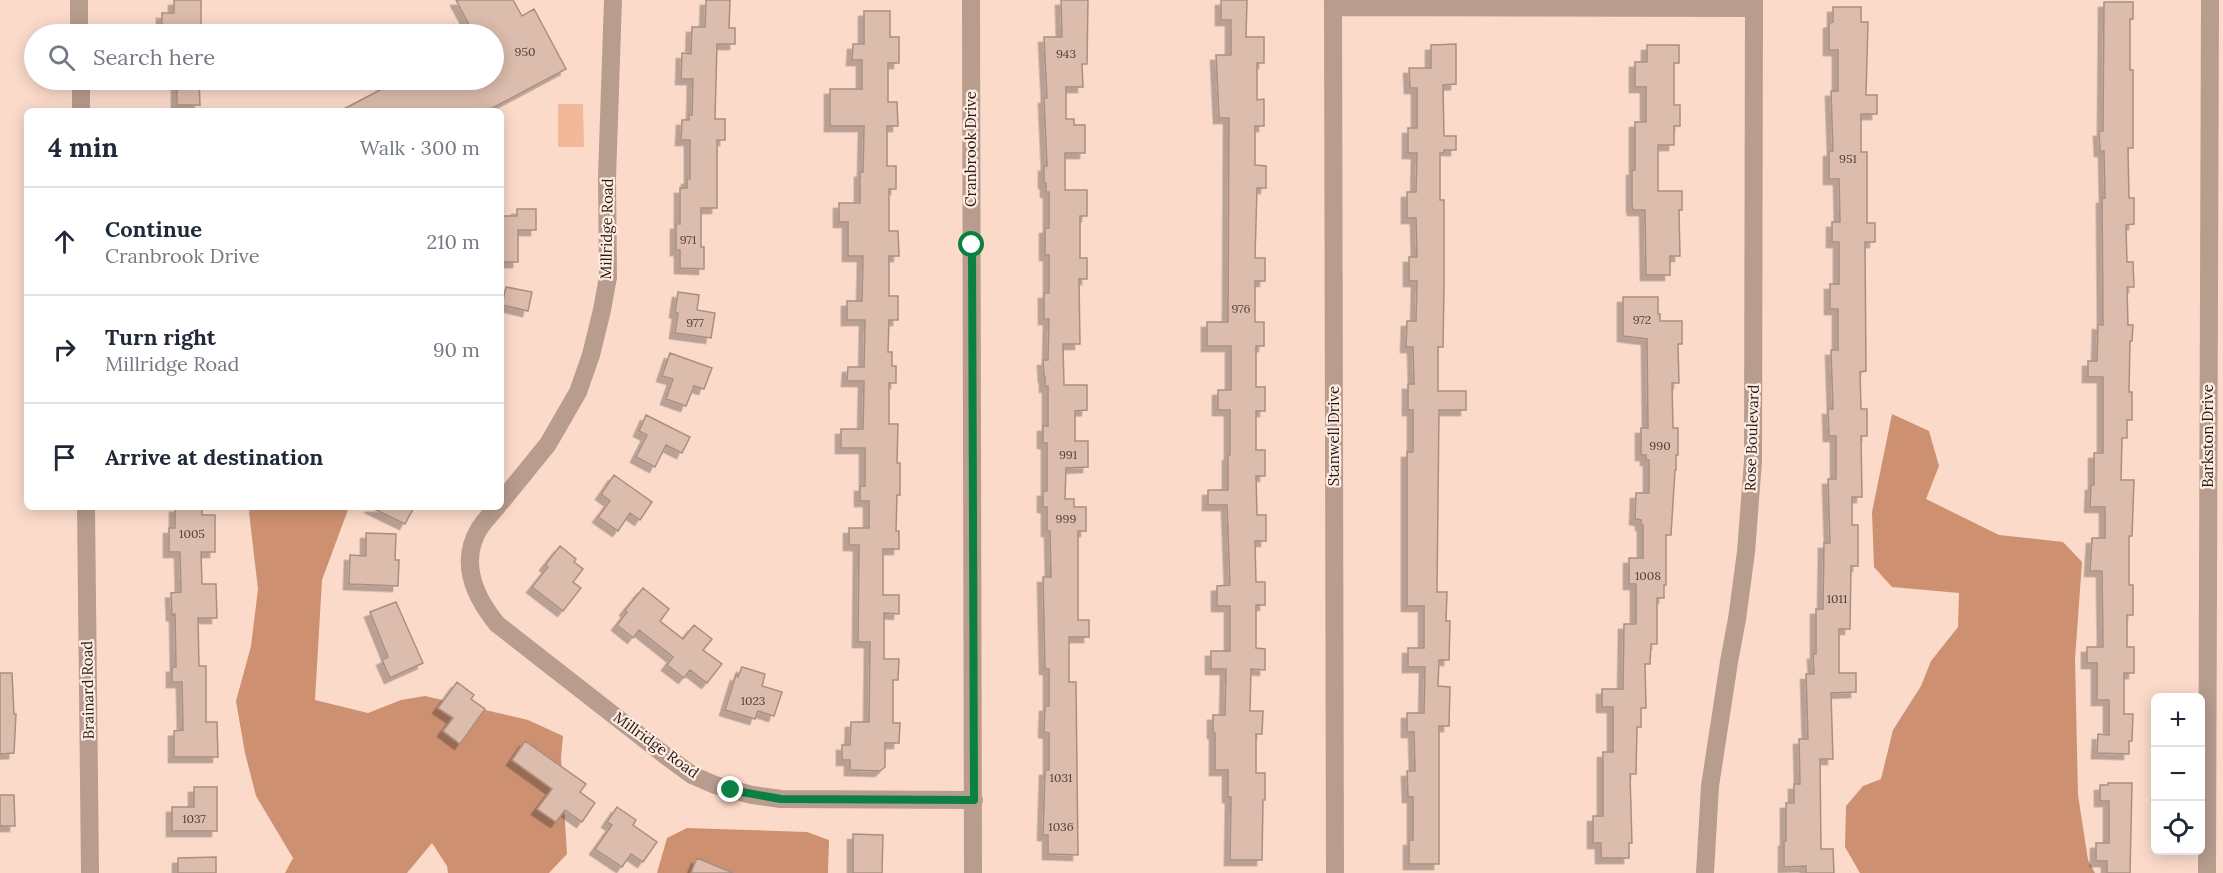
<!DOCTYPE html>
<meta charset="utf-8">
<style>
body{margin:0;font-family:Lora,serif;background:#f2f2f3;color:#1f2937}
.controls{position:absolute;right:18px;bottom:18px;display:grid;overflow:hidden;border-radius:9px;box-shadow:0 3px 15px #0003}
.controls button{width:54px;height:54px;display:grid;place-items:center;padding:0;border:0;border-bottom:2px solid #e0e1e3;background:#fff;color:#1f2937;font:30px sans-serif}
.stop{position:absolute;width:18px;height:18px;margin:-14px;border:4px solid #0b8043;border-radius:50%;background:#fff}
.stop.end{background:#0b8043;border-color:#fff;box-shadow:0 2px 6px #0008}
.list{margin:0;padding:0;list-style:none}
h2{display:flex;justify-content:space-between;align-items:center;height:78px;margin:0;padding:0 24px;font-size:26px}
h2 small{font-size:20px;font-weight:400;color:#747a83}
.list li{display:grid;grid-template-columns:39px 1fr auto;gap:18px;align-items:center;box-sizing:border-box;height:108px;padding:0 24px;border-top:2px solid #e0e1e3}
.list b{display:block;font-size:22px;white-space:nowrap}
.list p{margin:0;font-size:20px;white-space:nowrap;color:#747a83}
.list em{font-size:20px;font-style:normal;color:#747a83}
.icon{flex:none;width:33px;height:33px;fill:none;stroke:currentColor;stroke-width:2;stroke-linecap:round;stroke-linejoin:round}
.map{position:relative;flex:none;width:2223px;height:873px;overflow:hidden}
.search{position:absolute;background:#fff;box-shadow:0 3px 15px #0003;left:24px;top:24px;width:480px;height:66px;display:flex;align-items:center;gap:15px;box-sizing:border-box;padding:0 21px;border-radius:33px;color:#747a83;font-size:22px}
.panel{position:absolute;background:#fff;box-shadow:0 3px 15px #0003;left:24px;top:108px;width:480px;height:402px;border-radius:9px}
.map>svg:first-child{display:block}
.green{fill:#f1b89a}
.forest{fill:#cd9171}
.building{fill:#dcbcac;stroke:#ac8e7f;stroke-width:1.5;filter:url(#shadow)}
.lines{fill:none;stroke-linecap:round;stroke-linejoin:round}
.minor{stroke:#b89c8e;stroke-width:18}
.route{stroke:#0b8043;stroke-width:8}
.labels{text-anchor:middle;stroke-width:4.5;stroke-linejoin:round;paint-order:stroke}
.number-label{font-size:12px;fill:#524239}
.street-label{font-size:15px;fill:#241913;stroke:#feebe1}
</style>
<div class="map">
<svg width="2223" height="873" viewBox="0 0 2223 873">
<defs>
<filter id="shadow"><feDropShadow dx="-5.5" dy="5.5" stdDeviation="0" flood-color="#0004"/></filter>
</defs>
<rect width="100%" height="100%" fill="#fbdaca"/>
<path class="green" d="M 558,104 L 583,104 L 584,147 L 558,147 Z"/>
<path class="forest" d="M 1892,414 L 1929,431 L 1939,466 L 1926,499 L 1999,535 L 2063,542 L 2082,562 L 2075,659 L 2078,795 L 2088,860 L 2095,873 L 1860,873 L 1845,847 L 1846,806 L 1863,786 L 1881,779 L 1893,730 L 1921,686 L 1931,661 L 1958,627 L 1959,593 L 1892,587 L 1874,567 L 1872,512 Z
M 251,507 L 349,507 L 322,580 L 315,700 L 368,713 L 401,700 L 425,696 L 528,720 L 563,736 L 561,757 L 567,854 L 549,873 L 448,873 L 447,866 L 432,843 L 407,873 L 285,873 L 293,858 L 256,796 L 245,753 L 236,701 L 251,646 L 258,589 L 249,512 Z
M 687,828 L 807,832 L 829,840 L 828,873 L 657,873 L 667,838 Z"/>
<path class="building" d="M 174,0 L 201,0 L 201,34 L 162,34 L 162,13 L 174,13 Z
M 456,0 L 513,0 L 522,16 L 534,9 L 566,69 L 487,111 L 340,111 L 399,80 L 494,80 L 494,34 L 474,34 Z
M 706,0 L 730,0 L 729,28 L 735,28 L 735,44 L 717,44 L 715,119 L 725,119 L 725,140 L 717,140 L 717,208 L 701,208 L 701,247 L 704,247 L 704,269 L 680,268 L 680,250 L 676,250 L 676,224 L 680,224 L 680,188 L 687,188 L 687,179 L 690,179 L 690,140 L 681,140 L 682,120 L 689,120 L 689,115 L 692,115 L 693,79 L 681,79 L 682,53 L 691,54 L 692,27 L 705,27 Z
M 1061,0 L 1088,0 L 1087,64 L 1082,64 L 1083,87 L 1066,87 L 1066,119 L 1074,119 L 1074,125 L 1085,125 L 1085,153 L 1065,153 L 1065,190 L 1087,190 L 1087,216 L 1080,216 L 1080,258 L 1087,258 L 1087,279 L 1079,279 L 1080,344 L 1063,344 L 1064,385 L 1087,385 L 1087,410 L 1075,411 L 1075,441 L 1088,441 L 1088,467 L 1066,468 L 1065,499 L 1074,499 L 1074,507 L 1086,507 L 1086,531 L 1078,531 L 1078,620 L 1089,620 L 1089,637 L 1069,637 L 1069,682 L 1076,682 L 1078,855 L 1048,854 L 1048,835 L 1043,835 L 1045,770 L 1049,770 L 1049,733 L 1044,732 L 1045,706 L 1049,706 L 1049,669 L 1045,669 L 1043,577 L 1051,577 L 1050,531 L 1047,531 L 1047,507 L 1043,507 L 1043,491 L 1047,491 L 1047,443 L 1043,443 L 1043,426 L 1048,426 L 1048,386 L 1045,387 L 1045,377 L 1044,377 L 1043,360 L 1048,360 L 1049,319 L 1044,319 L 1044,293 L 1049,293 L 1049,255 L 1045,255 L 1045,228 L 1049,228 L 1049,192 L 1046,192 L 1046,183 L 1044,183 L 1044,166 L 1047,166 L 1044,98 L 1047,98 L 1044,37 L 1062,37 Z
M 1221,0 L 1247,0 L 1246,37 L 1264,37 L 1264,63 L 1257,63 L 1257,100 L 1264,99 L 1264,126 L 1255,126 L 1255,165 L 1266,166 L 1266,188 L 1257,188 L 1255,258 L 1265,258 L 1265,281 L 1255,281 L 1255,322 L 1264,322 L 1264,346 L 1256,346 L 1256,387 L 1265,387 L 1265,411 L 1256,411 L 1256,450 L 1265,450 L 1265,476 L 1256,476 L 1257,515 L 1266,515 L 1266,541 L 1255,541 L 1256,582 L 1265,582 L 1265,605 L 1256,605 L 1256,648 L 1265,649 L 1265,670 L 1251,669 L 1250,711 L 1263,711 L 1262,734 L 1256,734 L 1256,773 L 1265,773 L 1265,800 L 1263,800 L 1262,860 L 1230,860 L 1231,797 L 1228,797 L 1228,770 L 1215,770 L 1215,733 L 1213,733 L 1213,715 L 1225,715 L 1226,669 L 1211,669 L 1211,651 L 1230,651 L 1230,606 L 1217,606 L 1217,586 L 1230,585 L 1227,505 L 1208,505 L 1208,490 L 1228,490 L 1228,455 L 1230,455 L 1230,410 L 1218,410 L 1218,390 L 1231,390 L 1231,346 L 1207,346 L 1207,322 L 1228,322 L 1229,118 L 1219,118 L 1216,55 L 1231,55 L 1231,20 L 1221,20 Z
M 2104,2 L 2133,2 L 2133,19 L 2130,19 L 2130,70 L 2133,70 L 2133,148 L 2128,148 L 2129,198 L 2134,198 L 2134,224 L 2126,225 L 2127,262 L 2133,262 L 2134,287 L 2127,287 L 2128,325 L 2133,325 L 2132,341 L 2130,341 L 2129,392 L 2132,392 L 2132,420 L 2127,420 L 2127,438 L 2122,438 L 2121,480 L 2134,480 L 2132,536 L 2129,536 L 2129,585 L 2133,585 L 2133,615 L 2127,615 L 2127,647 L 2134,647 L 2134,673 L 2124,673 L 2124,714 L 2133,714 L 2132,741 L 2129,741 L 2129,754 L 2097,753 L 2098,734 L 2109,735 L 2109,700 L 2097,700 L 2097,663 L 2087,663 L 2087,647 L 2103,647 L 2102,571 L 2090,571 L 2092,538 L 2105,538 L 2105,507 L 2090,507 L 2091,485 L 2094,485 L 2094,453 L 2103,453 L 2103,377 L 2088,377 L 2088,361 L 2097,361 L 2098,324 L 2103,325 L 2102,198 L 2105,198 L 2104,151 L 2100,151 L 2099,131 L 2103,131 Z
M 1833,7 L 1861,7 L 1861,22 L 1868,22 L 1866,95 L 1877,95 L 1877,114 L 1861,114 L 1861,152 L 1867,152 L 1867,223 L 1875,223 L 1875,242 L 1865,242 L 1866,371 L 1860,372 L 1861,409 L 1867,409 L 1867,436 L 1861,436 L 1862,497 L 1852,497 L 1852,525 L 1858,525 L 1858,566 L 1851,566 L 1850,629 L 1839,629 L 1839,673 L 1856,673 L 1856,692 L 1831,693 L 1833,759 L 1820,759 L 1821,849 L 1833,849 L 1834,873 L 1806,873 L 1806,866 L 1784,867 L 1784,841 L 1786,841 L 1786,803 L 1794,803 L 1794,784 L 1800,784 L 1799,739 L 1808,739 L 1806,674 L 1814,674 L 1813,654 L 1816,654 L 1816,609 L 1823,609 L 1824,543 L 1830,543 L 1828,479 L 1836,479 L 1836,436 L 1829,436 L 1828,409 L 1833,409 L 1831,350 L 1838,350 L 1838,309 L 1830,309 L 1830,284 L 1839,284 L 1839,242 L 1832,242 L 1832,222 L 1840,222 L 1839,179 L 1829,179 L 1829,151 L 1833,151 L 1831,91 L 1838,91 L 1838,50 L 1829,50 L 1829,23 L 1833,22 Z
M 864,11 L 890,11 L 890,37 L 899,37 L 899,63 L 888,63 L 888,102 L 897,102 L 898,126 L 887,126 L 887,166 L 896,166 L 896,189 L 889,189 L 889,231 L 898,231 L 899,256 L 889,256 L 889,296 L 898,296 L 898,320 L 889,320 L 888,352 L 892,352 L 892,366 L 896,366 L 896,383 L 889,383 L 889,424 L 898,424 L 897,463 L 900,463 L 900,495 L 897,495 L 896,531 L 899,531 L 899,549 L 883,549 L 883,595 L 899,595 L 899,614 L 884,613 L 884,659 L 899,659 L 898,680 L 893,680 L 893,723 L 900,723 L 899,743 L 885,743 L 885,767 L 880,771 L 850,770 L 850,760 L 842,760 L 842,745 L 850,745 L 851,722 L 869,722 L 870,642 L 858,642 L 859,545 L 849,545 L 849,528 L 869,528 L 869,501 L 860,501 L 860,486 L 865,486 L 865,448 L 841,448 L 841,429 L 863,429 L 864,381 L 847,381 L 848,367 L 864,367 L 865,320 L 847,320 L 847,301 L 862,301 L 863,256 L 848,256 L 848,222 L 839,222 L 839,203 L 860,203 L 860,172 L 863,172 L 864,126 L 830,126 L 830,89 L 862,89 L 862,60 L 852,60 L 853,44 L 864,44 Z
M 1456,44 L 1456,84 L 1443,85 L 1444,136 L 1456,136 L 1456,150 L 1444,150 L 1444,153 L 1440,153 L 1440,200 L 1444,200 L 1444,288 L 1443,347 L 1438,347 L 1438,391 L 1466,391 L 1466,410 L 1439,410 L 1437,592 L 1447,592 L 1446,621 L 1450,621 L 1449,660 L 1439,660 L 1438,686 L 1450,687 L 1449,726 L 1439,726 L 1439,864 L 1409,864 L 1409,840 L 1413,840 L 1413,797 L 1408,797 L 1407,771 L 1415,771 L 1414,732 L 1407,732 L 1407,713 L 1424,713 L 1425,667 L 1408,667 L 1408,648 L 1424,648 L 1424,606 L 1407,606 L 1407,452 L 1413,452 L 1413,410 L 1408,410 L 1408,384 L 1414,384 L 1413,347 L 1406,347 L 1407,321 L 1416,321 L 1417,281 L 1409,281 L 1409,257 L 1417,257 L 1416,218 L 1407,218 L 1407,192 L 1416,192 L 1417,153 L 1408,153 L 1408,128 L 1417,128 L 1417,88 L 1410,88 L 1409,68 L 1431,68 L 1431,45 Z
M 1647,45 L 1679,45 L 1679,63 L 1674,63 L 1674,105 L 1680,105 L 1680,126 L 1674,126 L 1674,145 L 1658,145 L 1658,191 L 1682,191 L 1682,210 L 1679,210 L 1680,256 L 1670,256 L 1670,275 L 1646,275 L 1645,210 L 1633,210 L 1632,206 L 1632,170 L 1635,170 L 1635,122 L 1646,122 L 1646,87 L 1635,87 L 1635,62 L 1647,62 Z
M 177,80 L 199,80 L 200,105 L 177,105 Z
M 517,209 L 536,209 L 536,230 L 518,230 L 518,262 L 501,262 L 501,216 L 517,216 Z
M 506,287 L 532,292 L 528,311 L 502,305 Z
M 678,292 L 699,295 L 697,310 L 715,313 L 711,338 L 675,333 L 678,313 L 675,312 Z
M 1623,297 L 1658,297 L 1658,314 L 1660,314 L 1660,321 L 1682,321 L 1682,344 L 1678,344 L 1679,383 L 1672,383 L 1673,428 L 1678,428 L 1678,455 L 1676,455 L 1676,470 L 1675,470 L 1671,535 L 1666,535 L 1666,585 L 1664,585 L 1664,598 L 1657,598 L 1657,644 L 1651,644 L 1650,664 L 1645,664 L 1646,708 L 1641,708 L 1641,727 L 1637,727 L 1636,774 L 1630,774 L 1632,843 L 1629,843 L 1629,858 L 1601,858 L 1601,843 L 1593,843 L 1593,816 L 1603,816 L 1603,752 L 1613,752 L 1613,707 L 1602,707 L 1602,689 L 1623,689 L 1624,624 L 1636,624 L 1636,584 L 1629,584 L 1629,558 L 1643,558 L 1643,525 L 1641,525 L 1641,520 L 1635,519 L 1636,493 L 1649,493 L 1649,460 L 1646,460 L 1646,455 L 1641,455 L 1641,428 L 1648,428 L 1647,339 L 1623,336 Z
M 670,353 L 712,368 L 704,389 L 694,386 L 686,406 L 666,399 L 673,379 L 662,376 Z
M 646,415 L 690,437 L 682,453 L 666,445 L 655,467 L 636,457 L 647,435 L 639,431 Z
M 614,475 L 652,502 L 640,520 L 630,513 L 618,531 L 598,517 L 610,501 L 601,494 Z
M 175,507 L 202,507 L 202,515 L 215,515 L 215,552 L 201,552 L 202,584 L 216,584 L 217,618 L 198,618 L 199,666 L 206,666 L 206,722 L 217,722 L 218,757 L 174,757 L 174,731 L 183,730 L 182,682 L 172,682 L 172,667 L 176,667 L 175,614 L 172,615 L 171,593 L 181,592 L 180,552 L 169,552 L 169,528 L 175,528 Z
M 370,507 L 414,507 L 405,524 Z
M 366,533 L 396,534 L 395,560 L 399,560 L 398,586 L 349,584 L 350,555 L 366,556 Z
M 560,546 L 576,559 L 574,562 L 583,569 L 573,582 L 581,588 L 563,611 L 532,587 L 548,567 L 545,565 Z
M 643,588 L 669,609 L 660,621 L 683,639 L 694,625 L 712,639 L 703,650 L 722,664 L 707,683 L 690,670 L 684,678 L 667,665 L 673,657 L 639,630 L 633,638 L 617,625 L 627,612 L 625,610 Z
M 396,602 L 423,663 L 390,678 L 382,660 L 388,657 L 370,612 Z
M 742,667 L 765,674 L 762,686 L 782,692 L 774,716 L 758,711 L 755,719 L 725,710 L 736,675 L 738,677 Z
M 0,673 L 12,673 L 14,714 L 16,714 L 14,753 L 0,754 Z
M 457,682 L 474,695 L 471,699 L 485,709 L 460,744 L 443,731 L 453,718 L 438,708 Z
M 525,741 L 586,784 L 580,792 L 595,803 L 582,822 L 565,810 L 556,822 L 537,809 L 552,789 L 512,760 Z
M 2108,783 L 2132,783 L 2130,873 L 2107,873 L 2107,861 L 2096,861 L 2096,843 L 2109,843 L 2109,801 L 2100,801 L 2100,785 L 2108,785 Z
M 194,787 L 217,787 L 217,831 L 172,831 L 172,807 L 194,807 Z
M 0,795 L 14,795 L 15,826 L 0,826 Z
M 617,807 L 636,820 L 633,825 L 657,842 L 643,862 L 631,854 L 622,867 L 595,849 L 612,825 L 607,822 Z
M 853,834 L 883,835 L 882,873 L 853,873 Z
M 216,857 L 216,873 L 178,873 L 178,858 Z
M 697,858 L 733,873 L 691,873 Z"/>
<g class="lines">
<path class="minor" d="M 79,0 L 79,34
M 971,0 L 973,873
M 1333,0 L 1335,873
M 1333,7 L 1753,8
M 81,80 L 81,111
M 501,502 L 548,444 L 578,392 L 591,355 L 602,310 L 608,277 L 607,178 L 613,0
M 86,507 L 90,873
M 497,507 C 491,514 484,521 479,529 C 459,563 475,597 497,624 L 666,756 L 692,775 L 715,785 L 752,795 L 781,799 L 974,800
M 1705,873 L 1710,786 L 1729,662 L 1737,619 L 1746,552 L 1753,461 L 1754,0
M 2207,873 L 2210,0"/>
</g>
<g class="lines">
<path class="route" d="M 731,790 L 781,799 L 974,800 L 972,245"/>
</g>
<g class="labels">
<g class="number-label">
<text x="525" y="56">950</text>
<text x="1066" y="58">943</text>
<text x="1848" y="163">951</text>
<text x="688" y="244">971</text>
<text x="1241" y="313">976</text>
<text x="1642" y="324">972</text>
<text x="695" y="327">977</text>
<text x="1660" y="450">990</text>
<text x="1068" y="459">991</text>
<text x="1066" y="523">999</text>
<text x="192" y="538">1005</text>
<text x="1648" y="580">1008</text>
<text x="1837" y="603">1011</text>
<text x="753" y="705">1023</text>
<text x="1061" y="782">1031</text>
<text x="194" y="823">1037</text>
<text x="1061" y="831">1036</text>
</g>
<g class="street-label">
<text transform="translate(971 149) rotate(-90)" y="5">Cranbrook Drive</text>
<text transform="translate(607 229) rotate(-89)" y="5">Millridge Road</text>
<text transform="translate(1334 436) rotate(-90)" y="5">Stanwell Drive</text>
<text transform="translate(2208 436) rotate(-90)" y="5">Barkston Drive</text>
<text transform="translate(1752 438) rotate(-88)" y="5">Rose Boulevard</text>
<text transform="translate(88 690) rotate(-91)" y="5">Brainard Road</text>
<text transform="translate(656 745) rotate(36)" y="5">Millridge Road</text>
</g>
</g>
</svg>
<div class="controls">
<button>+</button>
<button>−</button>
<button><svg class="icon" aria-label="locate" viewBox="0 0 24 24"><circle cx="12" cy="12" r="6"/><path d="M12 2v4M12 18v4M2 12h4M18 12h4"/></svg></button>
</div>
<div class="stop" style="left:972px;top:245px"></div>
<div class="stop end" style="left:731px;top:790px"></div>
<div class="search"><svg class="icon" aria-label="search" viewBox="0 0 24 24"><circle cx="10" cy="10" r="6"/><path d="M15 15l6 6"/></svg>Search here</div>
<section class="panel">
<h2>4 min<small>Walk · 300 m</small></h2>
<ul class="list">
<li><svg class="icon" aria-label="ahead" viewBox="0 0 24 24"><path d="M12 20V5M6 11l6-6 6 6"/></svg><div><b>Continue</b><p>Cranbrook Drive</p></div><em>210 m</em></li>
<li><svg class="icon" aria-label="right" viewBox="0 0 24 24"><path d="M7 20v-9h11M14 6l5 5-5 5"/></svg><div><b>Turn right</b><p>Millridge Road</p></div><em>90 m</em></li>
<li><svg class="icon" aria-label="arrive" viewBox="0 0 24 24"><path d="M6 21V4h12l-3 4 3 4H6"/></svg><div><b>Arrive at destination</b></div></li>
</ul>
</section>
</div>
